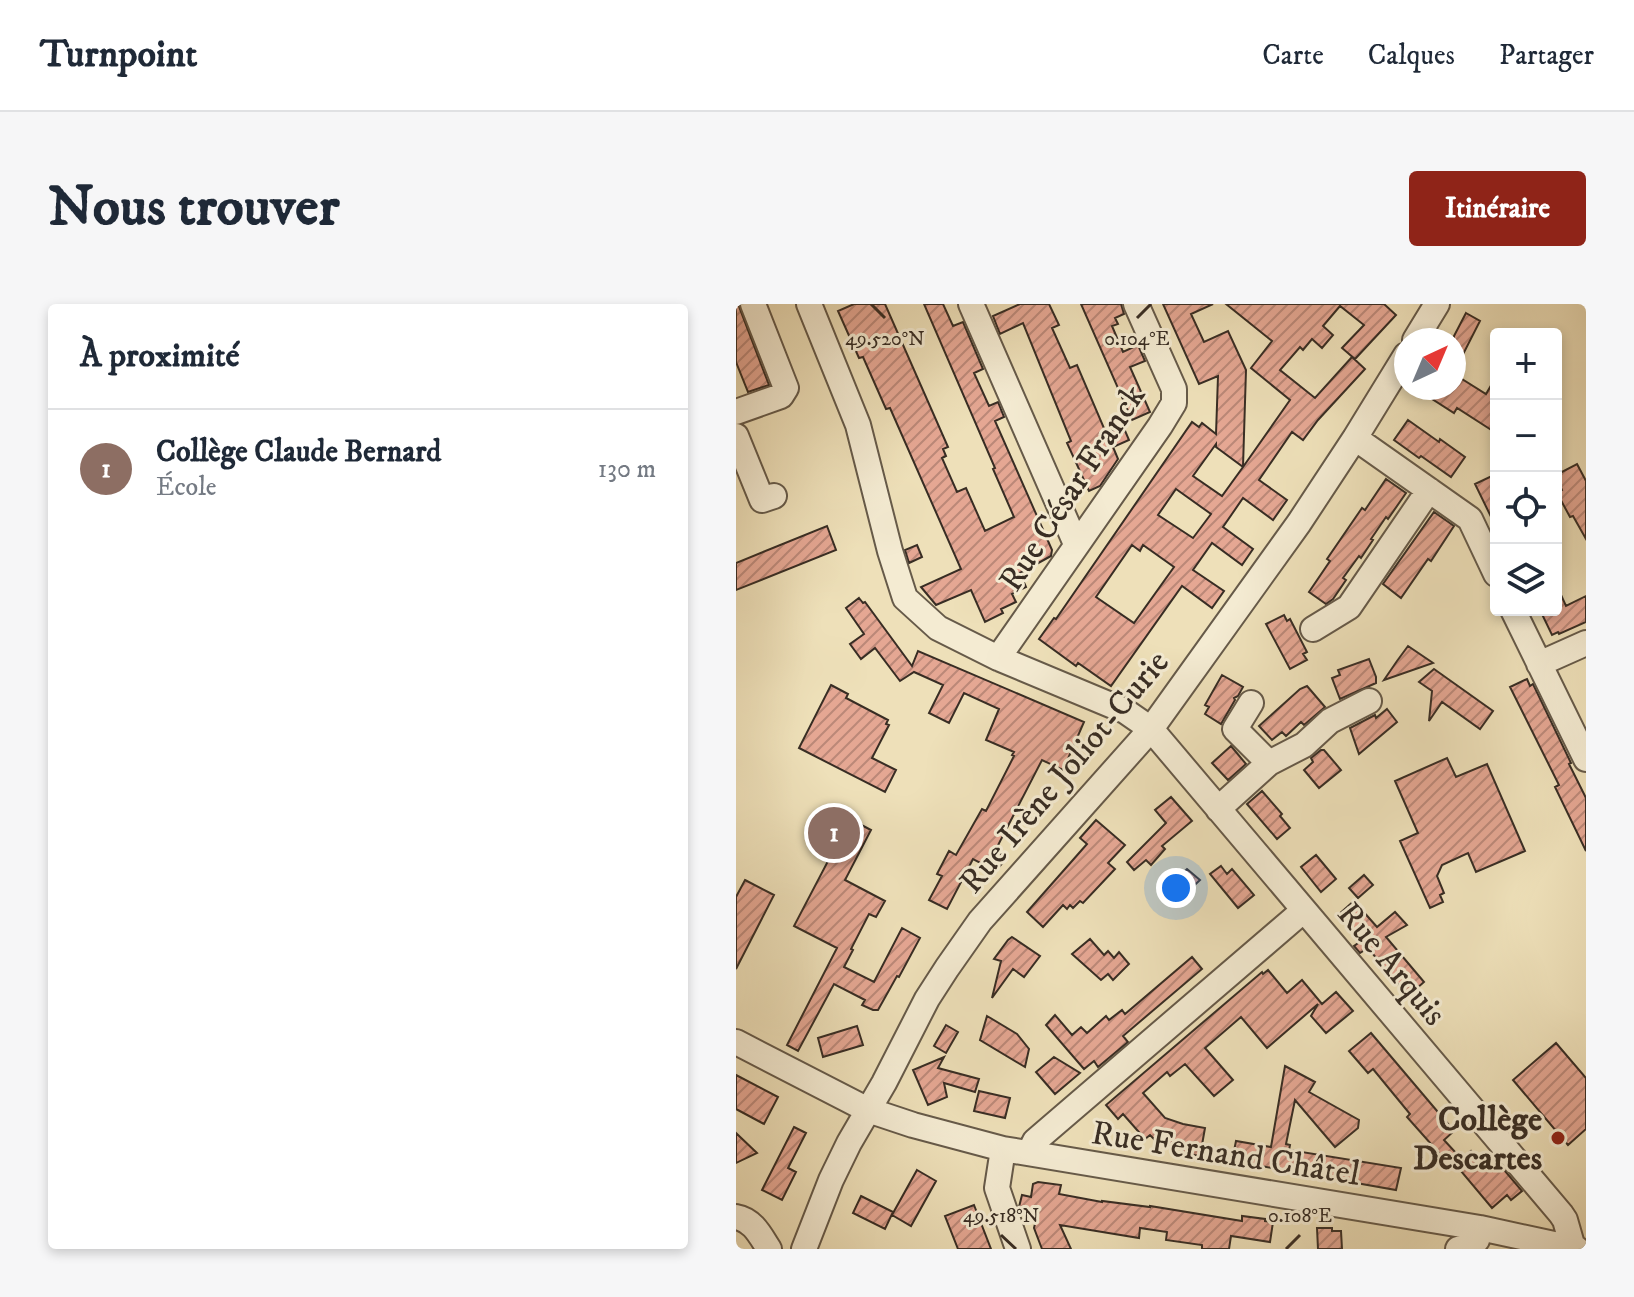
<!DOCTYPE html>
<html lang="fr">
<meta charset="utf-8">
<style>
body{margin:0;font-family:"IM FELL DW Pica",serif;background:#f6f6f7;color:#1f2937}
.controls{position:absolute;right:24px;top:24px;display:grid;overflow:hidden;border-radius:8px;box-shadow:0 4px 12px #0003}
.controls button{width:72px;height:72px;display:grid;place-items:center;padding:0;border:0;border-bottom:2px solid #e0e1e3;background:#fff;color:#1f2937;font:40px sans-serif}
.compass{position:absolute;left:658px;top:24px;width:72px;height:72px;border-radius:50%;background:#fff;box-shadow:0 4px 12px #0003;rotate:44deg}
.you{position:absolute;left:440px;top:584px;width:28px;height:28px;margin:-20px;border:6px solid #fff;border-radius:50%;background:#1a73e8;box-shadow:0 0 0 12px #1a73e833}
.badge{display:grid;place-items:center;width:52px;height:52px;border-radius:50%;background:#8f2418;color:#fff;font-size:26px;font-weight:700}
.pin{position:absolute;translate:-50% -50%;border:4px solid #fff;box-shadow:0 2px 8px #0006}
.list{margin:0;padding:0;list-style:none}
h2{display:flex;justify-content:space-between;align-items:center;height:104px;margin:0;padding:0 32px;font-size:34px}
h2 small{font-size:26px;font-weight:400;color:#747a83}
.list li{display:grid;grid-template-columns:52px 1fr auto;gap:24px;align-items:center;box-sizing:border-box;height:120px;padding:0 32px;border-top:2px solid #e0e1e3}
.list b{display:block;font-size:30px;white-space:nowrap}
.list p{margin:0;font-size:26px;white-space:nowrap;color:#747a83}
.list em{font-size:26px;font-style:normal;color:#747a83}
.icon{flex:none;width:44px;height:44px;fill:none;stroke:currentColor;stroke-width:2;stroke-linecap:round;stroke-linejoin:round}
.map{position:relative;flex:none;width:850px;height:945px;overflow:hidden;border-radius:8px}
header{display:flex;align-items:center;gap:48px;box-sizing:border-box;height:112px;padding:0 40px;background:#fff;border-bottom:2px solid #e0e1e3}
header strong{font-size:38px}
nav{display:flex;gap:44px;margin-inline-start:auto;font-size:28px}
.intro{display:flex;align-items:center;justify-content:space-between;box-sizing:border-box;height:192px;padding:0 48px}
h1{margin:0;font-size:56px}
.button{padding:20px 36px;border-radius:8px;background:#8f2418;color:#fff;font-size:28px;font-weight:700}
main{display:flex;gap:48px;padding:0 48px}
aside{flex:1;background:#fff;border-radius:8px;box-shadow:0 4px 12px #0003}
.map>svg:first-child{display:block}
.building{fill:url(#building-hatch);stroke:#382d24;stroke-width:2;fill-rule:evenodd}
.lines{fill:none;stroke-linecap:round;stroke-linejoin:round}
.minor-casing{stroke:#665a49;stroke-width:28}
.minor{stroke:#f4ebd2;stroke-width:24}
.ticks{fill:none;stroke:#382d24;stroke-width:3}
.poi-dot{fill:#8f2418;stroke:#f4ebd2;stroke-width:3}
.labels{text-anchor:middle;stroke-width:6;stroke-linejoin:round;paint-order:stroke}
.street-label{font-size:34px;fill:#382d24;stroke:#f4ebd2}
.poi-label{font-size:34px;font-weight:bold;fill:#382d24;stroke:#f4ebd2;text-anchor:end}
.ticks-label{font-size:20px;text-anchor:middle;fill:#382d24;stroke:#f4ebd2;stroke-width:6;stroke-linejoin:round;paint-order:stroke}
</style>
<header>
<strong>Turnpoint</strong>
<nav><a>Carte</a><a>Calques</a><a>Partager</a></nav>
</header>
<div class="intro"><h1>Nous trouver</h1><a class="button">Itinéraire</a></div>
<main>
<aside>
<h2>À proximité<small></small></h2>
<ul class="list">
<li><span class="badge" style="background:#8d6e63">1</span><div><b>Collège Claude Bernard</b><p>École</p></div><em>130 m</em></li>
</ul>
</aside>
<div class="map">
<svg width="850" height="945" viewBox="0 0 850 945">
<defs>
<pattern id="building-hatch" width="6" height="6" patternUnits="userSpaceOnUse" patternTransform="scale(2)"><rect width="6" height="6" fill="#e5a793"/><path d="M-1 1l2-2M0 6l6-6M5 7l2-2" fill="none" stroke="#bb8878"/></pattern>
</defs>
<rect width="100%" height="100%" fill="#eee0b9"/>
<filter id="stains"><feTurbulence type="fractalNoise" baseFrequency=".0025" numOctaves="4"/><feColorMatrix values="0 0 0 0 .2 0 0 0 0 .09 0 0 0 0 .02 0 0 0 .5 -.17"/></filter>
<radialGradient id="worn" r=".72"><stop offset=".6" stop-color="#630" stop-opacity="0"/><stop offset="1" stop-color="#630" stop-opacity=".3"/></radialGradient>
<path class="building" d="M 0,0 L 2,0 L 33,81 L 12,88 L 0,58 Z
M 118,0 L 149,0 L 212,143 L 207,145 L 210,152 L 206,154 L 221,188 L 230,184 L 249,227 L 278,213 L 257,165 L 259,164 L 188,0 L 207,0 L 217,22 L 227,18 L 247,65 L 238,69 L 253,102 L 262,98 L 268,113 L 259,117 L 316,246 L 315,252 L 284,269 L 290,283 L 276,290 L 280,298 L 265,305 L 267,309 L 249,318 L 235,286 L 200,301 L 185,283 L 225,265 L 154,104 L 150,105 L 127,53 L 123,54 L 102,7 Z
M 284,0 L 313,0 L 323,21 L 316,24 L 334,64 L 341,61 L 370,129 L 387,122 L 393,136 L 377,143 L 382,155 L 364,182 L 353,187 L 331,139 L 335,137 L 287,19 L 264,30 L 257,12 Z
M 345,0 L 385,0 L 388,10 L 379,14 L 382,20 L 376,22 L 387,48 L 402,41 L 409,57 L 394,63 L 414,108 L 396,116 Z
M 427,0 L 477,0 L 455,10 L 468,38 L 492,27 L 510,66 L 507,163 L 554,96 L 515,64 L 536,37 L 490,0 L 648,0 L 660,11 L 619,55 L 606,44 L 628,21 L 604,2 L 587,22 L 597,31 L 586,44 L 576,35 L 567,46 L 564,43 L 544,66 L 579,94 L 616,53 L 629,65 L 582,116 L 567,136 L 556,128 L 523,176 L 551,196 L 537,216 L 507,194 L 487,223 L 517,245 L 506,261 L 476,239 L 457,266 L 488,287 L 476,304 L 446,282 L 375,382 L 342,359 L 340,362 L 303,335 L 318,314 L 320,315 L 456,118 L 463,123 L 466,119 L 480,130 L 482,72 L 463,80 ZM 480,140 L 480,143 L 507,163 L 486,192 L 457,172 ZM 440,185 L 475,210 L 457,234 L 422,211 ZM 396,241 L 404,247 L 407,241 L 438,263 L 398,319 L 360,293 Z
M 730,9 L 744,17 L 718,68 L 718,32 Z
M 718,70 L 750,90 L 760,73 L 760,129 L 721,104 L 718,109 L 679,84 L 718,84 Z
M 672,116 L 703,138 L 704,135 L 729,153 L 715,173 L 685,152 L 683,154 L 658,136 Z
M 841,160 L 850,177 L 850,235 L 837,212 L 834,213 L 821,189 L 826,186 L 820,171 Z
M 760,170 L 760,223 L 739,180 Z
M 650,175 L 670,189 L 652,215 L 650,213 L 635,235 L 637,236 L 625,254 L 623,252 L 607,274 L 610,276 L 597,295 L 590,300 L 573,288 L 594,257 L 591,255 L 626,204 L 629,206 Z
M 698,208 L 718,222 L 695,257 L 692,255 L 665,294 L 647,280 Z
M 91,222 L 100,246 L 0,286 L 0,259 Z
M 181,241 L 186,253 L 173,259 L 169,246 Z
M 820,280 L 830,302 L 850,292 L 850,318 L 823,330 L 822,328 L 816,331 L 804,306 L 820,306 Z
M 123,294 L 127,299 L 129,298 L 176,362 L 182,347 L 348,418 L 327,466 L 306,456 L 259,547 L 271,553 L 260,567 L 237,555 L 211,605 L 193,596 L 206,572 L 201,570 L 213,547 L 220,551 L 246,505 L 250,507 L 278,452 L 276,451 L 278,448 L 250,436 L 263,405 L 228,389 L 213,419 L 193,409 L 207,381 L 178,368 L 164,377 L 139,344 L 125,355 L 114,340 L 128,330 L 110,304 Z
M 548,311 L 551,317 L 554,315 L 571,348 L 567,350 L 571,356 L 554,365 L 530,320 Z
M 672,342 L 697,359 L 648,376 L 661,357 Z
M 633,355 L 640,373 L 640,379 L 604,395 L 596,374 L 604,371 L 602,366 Z
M 698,365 L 757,407 L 744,425 L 706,398 L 693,417 L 696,387 L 683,378 Z
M 486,371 L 507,383 L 502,392 L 498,394 L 499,396 L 485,420 L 469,410 L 473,403 L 469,401 Z
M 791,375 L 794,382 L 797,380 L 835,459 L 833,460 L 850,494 L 850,547 L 819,483 L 823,481 L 774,383 Z
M 95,381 L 112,390 L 110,394 L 152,416 L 150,420 L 153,421 L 136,454 L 160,466 L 149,488 L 63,444 Z
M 571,382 L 589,403 L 568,421 L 565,418 L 550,432 L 546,428 L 536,436 L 523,422 L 564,385 Z
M 651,405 L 661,418 L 623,450 L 614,424 L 639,411 L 640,414 Z
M 495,442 L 510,460 L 492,476 L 476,459 Z
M 585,446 L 588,446 L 605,466 L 583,484 L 568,466 L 577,458 L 575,454 Z
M 711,454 L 720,473 L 751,460 L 789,547 L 740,568 L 732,549 L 706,561 L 701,572 L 708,589 L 704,591 L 707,598 L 694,604 L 664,537 L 682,529 L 659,477 Z
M 526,487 L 546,510 L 544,512 L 554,524 L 541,535 L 511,500 Z
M 435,493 L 456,517 L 426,542 L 429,545 L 415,561 L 410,556 L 398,566 L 391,558 L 430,519 L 419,506 Z
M 114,515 L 135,526 L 109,576 L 149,597 L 140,613 L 133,610 L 115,645 L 117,646 L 108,663 L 138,678 L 166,624 L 184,634 L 163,673 L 161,672 L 142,706 L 137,706 L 126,701 L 129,696 L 98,680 L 62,747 L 51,741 L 101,644 L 58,622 Z
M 360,516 L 389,541 L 372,559 L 379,565 L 347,599 L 344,597 L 337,604 L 334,601 L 331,605 L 327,601 L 307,623 L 291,608 L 351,540 L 344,534 Z
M 580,551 L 600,575 L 585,588 L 565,563 Z
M 485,562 L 491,570 L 496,565 L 518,591 L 502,604 L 474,570 Z
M 451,565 L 464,576 L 450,589 L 439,576 Z
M 628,571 L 637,581 L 622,594 L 613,584 Z
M 9,576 L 38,591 L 0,665 L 0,593 Z
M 618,597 L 641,623 L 659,608 L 671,621 L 650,633 L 688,678 L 672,692 L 632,644 L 624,649 L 618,642 L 625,637 L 603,610 Z
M 276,633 L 304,652 L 288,673 L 277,665 L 256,694 L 265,657 L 258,655 L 272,636 Z
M 354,635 L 368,651 L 372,647 L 378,654 L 383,648 L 393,660 L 377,676 L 372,670 L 365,676 L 336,650 Z
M 456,653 L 466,665 L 387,732 L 392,738 L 362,763 L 358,757 L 348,765 L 310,721 L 319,711 L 336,731 L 345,723 L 351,729 L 370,712 L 373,716 L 386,706 L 389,710 Z
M 532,666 L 551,689 L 566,676 L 586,700 L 600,688 L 617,707 L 590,729 L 575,712 L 582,700 L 531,744 L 505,713 L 469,744 L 497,776 L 478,792 L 449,760 L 434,772 L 431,768 L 407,789 L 429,814 L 447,820 L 469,824 L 464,852 L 446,849 L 447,843 L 428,841 L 424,837 L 422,839 L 414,831 L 409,835 L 387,810 L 382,815 L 370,801 L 526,668 L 527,670 Z
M 251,712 L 281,730 L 293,745 L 289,763 L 244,736 Z
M 210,721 L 222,728 L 210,749 L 198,742 Z
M 121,722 L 127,741 L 87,753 L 82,734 Z
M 635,729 L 718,827 L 708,836 L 720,849 L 711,858 L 671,813 L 674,810 L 637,765 L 632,769 L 613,747 Z
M 820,739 L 850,774 L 850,825 L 832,841 L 777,776 Z
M 208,753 L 202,764 L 243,775 L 239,788 L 208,779 L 211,793 L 192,801 L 177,766 Z
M 318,753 L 344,769 L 319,790 L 300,768 Z
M 549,762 L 579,778 L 573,788 L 623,816 L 622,824 L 599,843 L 559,796 L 550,840 L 554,841 L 553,846 L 665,864 L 660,886 L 496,857 L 500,837 L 535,843 Z
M 0,771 L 42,793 L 28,820 L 0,805 Z
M 243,787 L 274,794 L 269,814 L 238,807 Z
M 58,823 L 70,829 L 52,864 L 60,868 L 46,896 L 26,886 Z
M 0,829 L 21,849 L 0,859 Z
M 735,847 L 748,862 L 758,854 L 786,887 L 775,896 L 771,891 L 756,904 L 719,860 Z
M 181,866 L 200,877 L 175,922 L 156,911 Z
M 302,878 L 325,881 L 323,890 L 366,898 L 366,897 L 414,903 L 414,902 L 506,917 L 506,912 L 529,915 L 529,917 L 537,918 L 534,938 L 495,932 L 493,945 L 466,945 L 466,941 L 430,936 L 431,928 L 404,924 L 403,934 L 324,921 L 335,945 L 306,945 L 298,924 L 301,912 L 286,909 L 283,903 L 286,891 L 295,893 L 297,880 Z
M 125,892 L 157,908 L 149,925 L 117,909 Z
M 238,901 L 255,945 L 222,945 L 209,912 Z
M 581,924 L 596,924 L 596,927 L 605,927 L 606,945 L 582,945 Z"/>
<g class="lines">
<g class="minor-casing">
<path id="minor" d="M 73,0 L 122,121 L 154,247 L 169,294 L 202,324 L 262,354 L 389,407 L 415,425 L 825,910 L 829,916 L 837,944
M 235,0 L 340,240
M 679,36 L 701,0
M 0,108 L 45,92 L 50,84 L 17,0
M 0,132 L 26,196 L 38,192
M 619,134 L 734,215 L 760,270
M 777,306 L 850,455
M 577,325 L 613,303 L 693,186
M 262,354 L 424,122 L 438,99 L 438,85 L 400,0
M 803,360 L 850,339
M 515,399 L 499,425 L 533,459
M 482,505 L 533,459 L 568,441 L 594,417 L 633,397
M 0,738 L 132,806 L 177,821 L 267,845 L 744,924 L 841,945
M 267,845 L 261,884 L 282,945
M 293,849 L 299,837 L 568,606
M 0,913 C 17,916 24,931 33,945
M 68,945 L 95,876 L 113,839 L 148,779 L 191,695 L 211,664 L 244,617 L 415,425 L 563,219 L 619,134 L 670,51
M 722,945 L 735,942 L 741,936 L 744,924"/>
</g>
<use href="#minor" class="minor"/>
</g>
<path class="ticks" d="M 135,0 L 149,14M 401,14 L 415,0M 265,931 L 280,945M 550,945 L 564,931"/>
<circle class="poi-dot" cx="822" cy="834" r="8"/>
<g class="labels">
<g class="street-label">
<text transform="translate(335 183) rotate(-57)" y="12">Rue César Franck</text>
<text transform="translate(327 467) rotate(-50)" y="12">Rue Irène Joliot-Curie</text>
<text transform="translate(657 659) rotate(50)" y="12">Rue Arquis</text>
<text transform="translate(490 848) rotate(9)" y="12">Rue Fernand Châtel</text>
</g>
<g class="poi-label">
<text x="806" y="826">Collège<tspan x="806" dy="39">Descartes</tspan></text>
</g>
</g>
<g class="ticks-label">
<text x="149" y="41">49.520°N</text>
<text x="401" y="41">0.104°E</text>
<text x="564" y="918">0.108°E</text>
<text x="265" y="918">49.518°N</text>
</g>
<rect width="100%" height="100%" filter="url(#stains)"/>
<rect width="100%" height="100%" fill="url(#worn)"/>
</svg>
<div class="controls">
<button>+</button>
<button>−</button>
<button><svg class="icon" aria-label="locate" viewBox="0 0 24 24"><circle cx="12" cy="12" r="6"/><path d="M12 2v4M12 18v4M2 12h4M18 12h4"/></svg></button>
<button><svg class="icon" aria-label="layers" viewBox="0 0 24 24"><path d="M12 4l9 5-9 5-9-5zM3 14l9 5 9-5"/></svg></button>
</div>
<svg class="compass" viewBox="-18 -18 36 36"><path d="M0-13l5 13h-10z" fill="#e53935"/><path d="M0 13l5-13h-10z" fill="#747a83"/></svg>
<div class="you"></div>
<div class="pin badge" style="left:98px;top:529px;background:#8d6e63">1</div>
</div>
</main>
